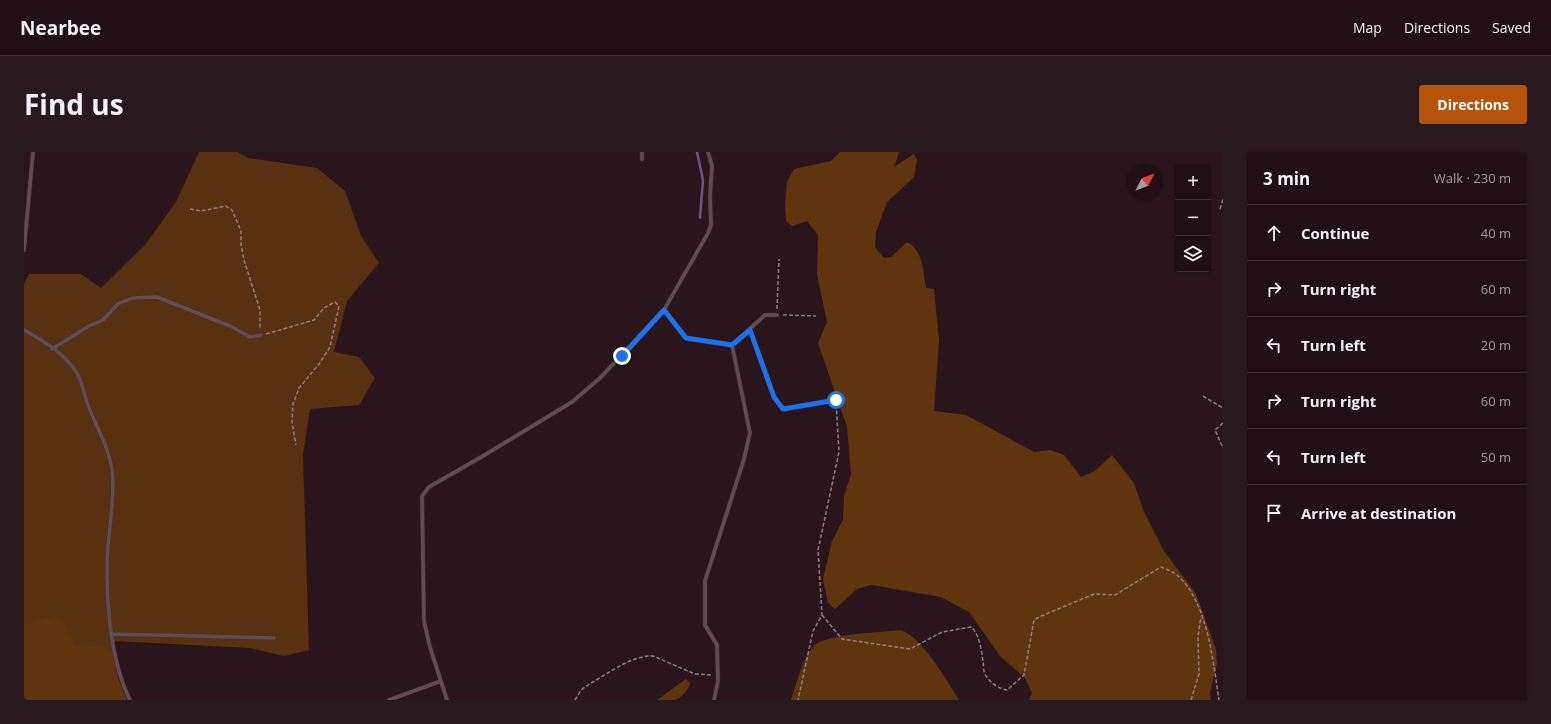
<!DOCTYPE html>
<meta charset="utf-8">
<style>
body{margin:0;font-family:"Open Sans",sans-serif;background:#28191e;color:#f1f3f6}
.controls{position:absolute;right:12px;top:12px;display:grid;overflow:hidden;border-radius:4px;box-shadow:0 1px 3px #0004}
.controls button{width:36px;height:36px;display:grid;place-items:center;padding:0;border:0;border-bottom:1px solid #3d3034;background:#201015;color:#f1f3f6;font:20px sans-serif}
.compass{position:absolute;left:1103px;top:12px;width:36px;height:36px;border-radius:50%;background:#201015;box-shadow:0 1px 3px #0004;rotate:48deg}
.stop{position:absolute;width:12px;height:12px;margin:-9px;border:3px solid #1a73e8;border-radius:50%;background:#fff}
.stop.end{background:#1a73e8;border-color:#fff;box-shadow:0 1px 4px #0008}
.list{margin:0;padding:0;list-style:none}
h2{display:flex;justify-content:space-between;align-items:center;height:52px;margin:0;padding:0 16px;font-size:17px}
h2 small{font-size:13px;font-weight:400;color:#a29da0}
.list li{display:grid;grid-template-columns:26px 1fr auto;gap:12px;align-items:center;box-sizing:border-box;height:56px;padding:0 16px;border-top:1px solid #3d3034}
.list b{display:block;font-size:15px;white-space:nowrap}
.list em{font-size:13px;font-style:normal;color:#a29da0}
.icon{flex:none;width:22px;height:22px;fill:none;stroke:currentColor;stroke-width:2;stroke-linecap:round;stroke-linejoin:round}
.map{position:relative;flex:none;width:1199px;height:548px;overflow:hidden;border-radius:4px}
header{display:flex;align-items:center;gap:24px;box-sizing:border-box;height:56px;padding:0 20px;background:#201015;border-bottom:1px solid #3d3034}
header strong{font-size:19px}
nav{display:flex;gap:22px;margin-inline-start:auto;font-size:14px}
.intro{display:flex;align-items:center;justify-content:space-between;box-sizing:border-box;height:96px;padding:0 24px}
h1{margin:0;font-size:28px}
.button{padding:10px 18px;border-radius:4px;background:#b45309;color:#fff;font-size:14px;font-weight:700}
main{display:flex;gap:24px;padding:0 24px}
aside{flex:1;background:#201015;border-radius:4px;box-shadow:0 1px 3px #0004}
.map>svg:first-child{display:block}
.green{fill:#583210}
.forest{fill:#5f350d}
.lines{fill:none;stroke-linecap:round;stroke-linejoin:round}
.stream{stroke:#685889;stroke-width:2.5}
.service-casing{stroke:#403136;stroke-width:4.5}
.path{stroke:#8f7d83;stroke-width:1.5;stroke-dasharray:4 2;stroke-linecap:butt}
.service{stroke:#634b52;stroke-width:3.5}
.route{stroke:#1a73e8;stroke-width:5}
</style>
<header>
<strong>Nearbee</strong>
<nav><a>Map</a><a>Directions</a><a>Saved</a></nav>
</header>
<div class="intro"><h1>Find us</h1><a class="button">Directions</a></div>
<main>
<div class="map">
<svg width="1199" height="548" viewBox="0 0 1199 548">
<rect width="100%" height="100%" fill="#2a151c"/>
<path class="green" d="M 175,0 L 214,0 L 224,6 L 293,16 L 321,39 L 337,84 L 355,111 L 323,149 L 310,200 L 335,205 L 351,226 L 335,253 L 286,257 L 279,303 L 285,498 L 260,504 L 226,496 L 90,489 L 96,524 L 69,526 L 0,489 L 0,131 L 5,122 L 57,122 L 77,136 L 121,93 L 152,50 Z"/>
<path class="forest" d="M 816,0 L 875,0 L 870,15 L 890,2 L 893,8 L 890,25 L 863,50 L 852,80 L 851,95 L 860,106 L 867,105 L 883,90 C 899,98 899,119 902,136 L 910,137 L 915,188 L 910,259 L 942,263 L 1010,300 L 1026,298 L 1040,303 L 1057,325 L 1071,319 L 1088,303 L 1110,331 L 1120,360 L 1140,399 L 1172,442 L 1192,497 L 1193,512 L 1186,541 L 1187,548 L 1005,548 L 1008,541 L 1001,526 L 976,504 L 945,460 L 917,445 L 847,433 L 833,437 L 811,457 L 804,451 L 799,427 L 808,389 L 819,368 L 820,344 L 827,322 L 823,275 L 794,191 L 803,170 L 793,122 L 794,83 L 783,69 L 768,74 L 762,69 L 761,53 L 763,30 L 770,17 L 807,9 Z
M 31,464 L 42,473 L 51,493 L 81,495 L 88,499 L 92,521 L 103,548 L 0,548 L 0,473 Z
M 877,478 C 898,485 923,529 935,548 L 767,548 C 772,533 780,501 792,492 C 807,482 858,480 877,478 Z
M 662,527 L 666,531 C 665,537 658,546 651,548 C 646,548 638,548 633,548 Z"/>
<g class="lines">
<path class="stream" d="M 673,0 L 679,28 L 676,66"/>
<g class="service-casing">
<path id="service" d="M 618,0 L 618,7
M 0,98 L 9,0
M 640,158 L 662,186 L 708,193 L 741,163 L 753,163
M 0,178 C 21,190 46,204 56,227 C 59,236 61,245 64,253 C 72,275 85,295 88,318 C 91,342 86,370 84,394 C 81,440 85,506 106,548
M 28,197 L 65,174 L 79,168 L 94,152 L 108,146 L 133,145 L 206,174 L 226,185 L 237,183
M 88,482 L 250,486
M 365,548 L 417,529
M 423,548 L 406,495 L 400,469 L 398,344 L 405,335 L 459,304 L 548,250 L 576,226 L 640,158 L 684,81 L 687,73 L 686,44 L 688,14 L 684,0
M 690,548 L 694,529 L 693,493 L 681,473 L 681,429 L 720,307 L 726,281 L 708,193"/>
</g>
<path class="path" d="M 166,57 L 177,59 L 202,54 L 208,58 L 217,79 L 217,92 L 220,108 L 236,158 L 236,177
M 1196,57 L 1199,47
M 753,157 L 755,107
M 759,163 L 792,164
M 242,182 L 290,168 L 300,156 L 311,150 L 315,154 L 306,195 L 295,212 L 275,236 L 269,252 L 268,270 L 272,293
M 728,184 L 750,245 L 759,257 L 812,248 L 815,300 L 794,398 L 798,463 L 789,479 L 774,548
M 1179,244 L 1199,256
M 1199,271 L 1191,278 L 1199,296
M 798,463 L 818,487 L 886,497 L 918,480 L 947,475 C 955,481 958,499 959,510 C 960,513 959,519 961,522 C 965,530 975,537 983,538 L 1000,523 L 1010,468 L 1015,465 L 1070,442 L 1091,443 L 1137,415 C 1142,417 1149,420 1153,423 C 1184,450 1189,510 1195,548
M 551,548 L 557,538 L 564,533 C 583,522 608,503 629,504 L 671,522 L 687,523
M 1167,548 L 1175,522 L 1174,484 L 1177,465"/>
<use href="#service" class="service"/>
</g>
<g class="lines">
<path class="route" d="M 598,204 L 640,158 L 662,186 L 708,193 L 726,178 L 750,245 L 759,257 L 812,248"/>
</g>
</svg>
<div class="controls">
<button>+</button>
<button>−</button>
<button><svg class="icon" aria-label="layers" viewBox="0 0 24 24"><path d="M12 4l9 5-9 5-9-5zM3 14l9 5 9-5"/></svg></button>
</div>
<svg class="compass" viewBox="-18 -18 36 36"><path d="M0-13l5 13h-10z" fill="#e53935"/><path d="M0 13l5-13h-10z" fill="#a29da0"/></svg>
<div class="stop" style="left:812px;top:248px"></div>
<div class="stop end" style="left:598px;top:204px"></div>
</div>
<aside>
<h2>3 min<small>Walk · 230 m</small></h2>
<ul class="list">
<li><svg class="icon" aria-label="ahead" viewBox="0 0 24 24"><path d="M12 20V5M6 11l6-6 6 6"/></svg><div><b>Continue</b></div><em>40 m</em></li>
<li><svg class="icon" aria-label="right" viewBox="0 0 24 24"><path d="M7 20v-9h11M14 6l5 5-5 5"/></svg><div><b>Turn right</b></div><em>60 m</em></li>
<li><svg class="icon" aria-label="left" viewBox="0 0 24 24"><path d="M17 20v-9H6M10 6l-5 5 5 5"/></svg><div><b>Turn left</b></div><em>20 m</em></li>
<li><svg class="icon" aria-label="right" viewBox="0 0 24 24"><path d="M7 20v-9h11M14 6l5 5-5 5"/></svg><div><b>Turn right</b></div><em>60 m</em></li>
<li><svg class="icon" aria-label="left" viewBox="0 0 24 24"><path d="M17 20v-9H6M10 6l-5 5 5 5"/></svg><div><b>Turn left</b></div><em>50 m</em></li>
<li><svg class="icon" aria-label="arrive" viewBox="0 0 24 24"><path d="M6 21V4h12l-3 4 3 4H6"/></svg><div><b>Arrive at destination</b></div></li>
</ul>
</aside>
</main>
